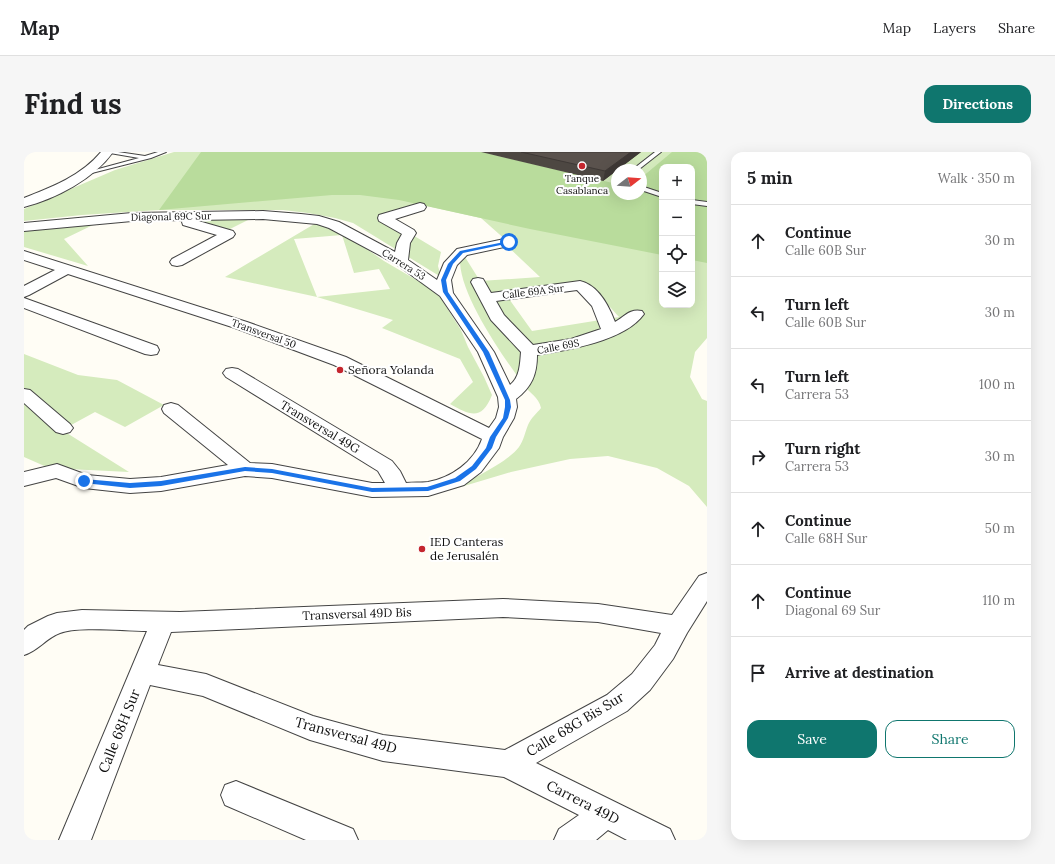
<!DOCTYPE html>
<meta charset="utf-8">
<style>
body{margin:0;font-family:Lora,serif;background:#f6f6f6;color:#202124}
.controls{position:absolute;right:12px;top:12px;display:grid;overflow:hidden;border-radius:8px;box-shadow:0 4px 16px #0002}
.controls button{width:36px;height:36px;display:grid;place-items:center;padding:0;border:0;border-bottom:1px solid #e0e0e0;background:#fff;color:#202124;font:20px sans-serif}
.compass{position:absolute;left:587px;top:12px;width:36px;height:36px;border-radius:50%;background:#fff;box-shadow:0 4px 16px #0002;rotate:73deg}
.stop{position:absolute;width:12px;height:12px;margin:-9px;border:3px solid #1a73e8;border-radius:50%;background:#fff}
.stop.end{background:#1a73e8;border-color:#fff;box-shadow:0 1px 4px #0008}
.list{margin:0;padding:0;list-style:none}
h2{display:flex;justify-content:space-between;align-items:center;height:52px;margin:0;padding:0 16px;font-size:17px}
h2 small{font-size:13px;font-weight:400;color:#757577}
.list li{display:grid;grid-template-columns:26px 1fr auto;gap:12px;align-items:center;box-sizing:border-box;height:72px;padding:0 16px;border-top:1px solid #e0e0e0}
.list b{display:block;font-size:15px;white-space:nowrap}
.list p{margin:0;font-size:13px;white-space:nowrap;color:#757577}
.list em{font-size:13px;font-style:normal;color:#757577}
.actions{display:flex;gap:8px;padding:12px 16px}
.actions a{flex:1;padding:9px 0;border:1px solid #0f766e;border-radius:12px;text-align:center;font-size:14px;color:#0f766e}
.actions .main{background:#0f766e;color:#fff}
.icon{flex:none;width:22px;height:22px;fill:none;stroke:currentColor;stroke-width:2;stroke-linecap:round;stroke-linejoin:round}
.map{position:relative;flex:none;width:683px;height:688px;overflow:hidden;border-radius:12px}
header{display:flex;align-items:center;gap:24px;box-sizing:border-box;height:56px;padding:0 20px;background:#fff;border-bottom:1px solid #e0e0e0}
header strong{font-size:19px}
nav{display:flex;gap:22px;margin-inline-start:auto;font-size:14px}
.intro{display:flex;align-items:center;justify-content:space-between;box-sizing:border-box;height:96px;padding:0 24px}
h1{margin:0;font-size:28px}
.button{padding:10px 18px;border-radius:12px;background:#0f766e;color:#fff;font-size:14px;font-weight:700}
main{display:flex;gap:24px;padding:0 24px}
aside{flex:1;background:#fff;border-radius:12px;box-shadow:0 4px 16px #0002}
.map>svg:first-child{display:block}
.green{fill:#d5ebbd;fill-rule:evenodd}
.forest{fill:#b9dc9c}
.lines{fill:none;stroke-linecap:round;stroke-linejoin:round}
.service-casing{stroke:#444;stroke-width:2}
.minor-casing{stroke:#444;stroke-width:2}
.tertiary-casing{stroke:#444;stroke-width:2}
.service{fill:#fff;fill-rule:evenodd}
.minor{fill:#fff;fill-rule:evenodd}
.tertiary{fill:#fff;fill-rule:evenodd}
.wall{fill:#4d4742}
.shaded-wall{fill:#3f3936}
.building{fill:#5a524d;stroke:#3f3936}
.route{fill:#1a73e8}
.poi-dot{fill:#c4262e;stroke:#fff;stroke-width:1.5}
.labels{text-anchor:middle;stroke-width:4;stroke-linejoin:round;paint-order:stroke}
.far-poi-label{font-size:10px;fill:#111;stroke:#fff}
.far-street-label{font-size:10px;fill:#111;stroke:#fff}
.poi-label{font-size:12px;fill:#111;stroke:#fff;text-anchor:start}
.street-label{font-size:12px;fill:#111;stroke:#fff}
.near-street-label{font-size:14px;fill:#111;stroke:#fff}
</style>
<header>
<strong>Map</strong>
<nav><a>Map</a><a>Layers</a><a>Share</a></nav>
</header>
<div class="intro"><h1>Find us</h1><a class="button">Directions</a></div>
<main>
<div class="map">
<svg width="683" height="688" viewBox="0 0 683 688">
<rect width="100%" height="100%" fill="#fffdf5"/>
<path class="green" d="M 150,0 L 683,0 L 683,186 L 671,200 L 666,225 L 678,247 L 683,249 L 683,355 L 665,334 L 633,316 L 584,304 L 546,307 L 487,320 L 430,337 C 447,327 484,310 495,295 C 500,288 501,280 504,273 C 507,266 513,261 517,256 C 515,245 505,241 499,232 C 478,203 438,146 436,111 L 441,105 L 456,129 L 516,125 L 480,91 L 484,90 L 457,66 L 394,52 L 357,64 L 417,100 L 414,114 L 417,125 L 329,71 L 311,66 L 284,61 L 259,58 L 135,58 L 58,63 L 0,69 L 0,57 L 91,18 ZM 638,15 L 668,15 L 668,153 L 638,153 ZM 593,18 L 617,18 L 617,42 L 593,42 ZM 566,133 L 595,165 L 508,179 L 483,144 Z
M 166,66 L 226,67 L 204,78 Z
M 292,71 L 324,84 L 360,109 L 401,133 L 416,145 L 437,178 L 444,195 L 460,225 L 468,243 C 458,268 447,264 426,252 L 449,230 L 436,207 L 358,176 L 369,168 L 293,145 L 201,125 ZM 318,83 L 330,121 L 355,117 L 366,137 L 293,145 L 270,87 Z
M 71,72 L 40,87 L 64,114 L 0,95 L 0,78 Z
M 0,202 L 54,223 L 93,228 L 140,253 L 101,275 L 71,260 L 38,278 L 105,320 L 25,316 L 0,305 Z"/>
<path class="forest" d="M 177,0 L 457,0 L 593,32 L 593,42 L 617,42 L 617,26 L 648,0 L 683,0 L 683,111 L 668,108 L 668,15 L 638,15 L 638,103 L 506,77 L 375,48 L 336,43 L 308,43 L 135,58 Z"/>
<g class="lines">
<g class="service-casing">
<path id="service" d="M 80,0 L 94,0 L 121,4 L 134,0 L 142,0 L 127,6 L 56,24 L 56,22 L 115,6 Z
M 631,0 L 637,0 L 614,18 L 608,18 Z
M 617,34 L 638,41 L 638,45 L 617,38 Z
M 668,48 L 683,50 L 683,54 L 668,52 Z"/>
</g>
<g class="minor-casing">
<path id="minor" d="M 396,51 L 400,52 L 402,55 L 400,58 L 371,67 L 390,78 L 392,81 L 386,91 L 384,108 L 413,128 L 420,111 L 433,97 L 485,86 L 490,87 L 492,90 L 490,93 L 443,103 L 433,113 L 427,128 L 429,141 L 470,200 L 486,233 C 496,225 496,212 497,200 L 467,168 L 447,130 L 449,127 L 454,126 L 459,127 L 467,141 L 556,129 C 574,133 585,154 591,170 C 600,165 606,156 618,159 L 620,162 C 601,189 544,198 513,203 C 513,222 508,235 492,247 L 493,255 L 490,266 L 479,285 L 475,296 L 457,320 L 440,333 L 404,344 L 348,345 L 248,326 L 221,324 L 137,339 L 106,341 L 60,336 L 32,326 L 0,334 L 0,320 L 33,312 L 63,323 L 106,327 L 137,325 L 204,313 L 140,261 L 138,257 L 140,253 L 147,251 L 154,253 L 226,311 L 248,312 L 348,331 L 361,331 L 354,319 L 202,225 L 199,221 L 202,217 L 208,216 L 214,217 L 368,309 L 376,319 L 382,331 C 389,330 397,331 404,330 C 427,326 450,310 458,287 L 310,213 L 211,176 L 44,122 L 5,143 L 0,145 L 0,134 L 31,118 L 0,108 L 0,99 L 223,170 L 322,205 L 465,276 L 472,266 L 475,255 L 474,245 L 454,200 L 416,144 L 372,112 L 305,76 L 293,72 L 239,67 L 171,68 L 209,79 L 211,82 L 209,85 L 158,113 L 153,114 L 148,113 L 146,110 L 148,107 L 193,83 L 159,73 L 158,70 L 159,68 L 108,69 L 0,79 L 0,71 L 108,61 L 239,59 L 277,62 L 295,64 L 315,70 L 371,100 L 373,91 L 378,82 L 355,69 L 354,66 L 355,63 ZM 553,138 L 568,154 L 577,177 L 547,187 L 509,193 L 480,163 L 472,149 Z
M 0,146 L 133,194 L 135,198 L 133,202 L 127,203 L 121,202 L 0,156 Z
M 0,237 L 6,238 L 46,272 L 49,276 L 46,280 L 39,282 L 32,280 L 0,251 Z
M 683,421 L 683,449 L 663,481 L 649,507 L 626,538 L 603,559 L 512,611 L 646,677 L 651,688 L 603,688 L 584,678 L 572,688 L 530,688 L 535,677 L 555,663 L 480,625 L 359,609 L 286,588 L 179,544 L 126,533 L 67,688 L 35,688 L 123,479 C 101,479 54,474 36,481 C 22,486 14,499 0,503 L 0,478 L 4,474 L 24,464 L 33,461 L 58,458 L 156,460 L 479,447 L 574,452 L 648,463 L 675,424 ZM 479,465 L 574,470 L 637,481 L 631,493 L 608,522 L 583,543 L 481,598 L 359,583 L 289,564 L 182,522 L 134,513 L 147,480 Z
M 212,629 L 329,677 L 334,688 L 282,688 L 201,653 L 197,643 L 201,633 Z"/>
</g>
<g class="tertiary-casing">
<path id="tertiary" d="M 77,0 L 89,0 C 70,27 31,47 0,55 L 0,46 C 28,35 57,24 77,0 Z"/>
</g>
<use href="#service" class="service"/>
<use href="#minor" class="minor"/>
<use href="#tertiary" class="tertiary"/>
</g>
<path class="wall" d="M 457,0 L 617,0 L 579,29 Z"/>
<path class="shaded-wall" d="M 607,0 L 617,0 L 579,29 L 581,19 Z"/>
<path class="building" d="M 497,0 L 607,0 L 581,19 Z"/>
<path class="route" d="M 485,89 L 486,91 L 439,101 L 429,112 L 422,128 L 424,140 L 465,200 L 486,248 L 487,255 L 484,266 L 472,285 L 468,296 L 452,317 L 436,329 L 404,339 L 348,340 L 248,321 L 221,319 L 137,334 L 106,336 L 60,331 L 57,329 L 60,327 L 106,331 L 137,329 L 221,315 L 248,317 L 348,336 L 403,335 L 431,326 L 448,314 L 462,296 L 466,285 L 479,266 L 481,255 L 481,248 L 459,200 L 419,140 L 417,128 L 424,112 L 436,99 Z"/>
<g class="poi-dot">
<circle cx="558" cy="14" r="4"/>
<circle cx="316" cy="218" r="4"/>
<circle cx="398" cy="397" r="4"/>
</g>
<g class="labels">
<g class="far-poi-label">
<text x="558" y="30">Tanque<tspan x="558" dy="12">Casablanca</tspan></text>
</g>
<g class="far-street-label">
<text transform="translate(147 64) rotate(-1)" y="4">Diagonal 69C Sur</text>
<text transform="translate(380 112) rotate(32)" y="4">Carrera 53</text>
<text transform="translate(509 139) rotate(-7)" y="4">Calle 69A Sur</text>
<text transform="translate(240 181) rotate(20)" y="4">Transversal 50</text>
<text transform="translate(534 194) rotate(-11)" y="4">Calle 69S</text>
</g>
<g class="poi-label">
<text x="324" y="222">Señora Yolanda</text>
<text x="406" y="394">IED Canteras<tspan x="406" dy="14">de Jerusalén</tspan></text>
</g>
<g class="street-label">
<text transform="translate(296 275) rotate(31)" y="4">Transversal 49G</text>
<text transform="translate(333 462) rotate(-2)" y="4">Transversal 49D Bis</text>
</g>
<g class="near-street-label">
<text transform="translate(551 572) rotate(-31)" y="5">Calle 68G Bis Sur</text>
<text transform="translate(95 579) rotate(-68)" y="5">Calle 68H Sur</text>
<text transform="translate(322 583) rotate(15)" y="5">Transversal 49D</text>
<text transform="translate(559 650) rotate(27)" y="5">Carrera 49D</text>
</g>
</g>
</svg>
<div class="controls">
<button>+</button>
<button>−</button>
<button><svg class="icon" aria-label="locate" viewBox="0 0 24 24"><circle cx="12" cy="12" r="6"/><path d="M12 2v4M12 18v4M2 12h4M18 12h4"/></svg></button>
<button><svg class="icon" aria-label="layers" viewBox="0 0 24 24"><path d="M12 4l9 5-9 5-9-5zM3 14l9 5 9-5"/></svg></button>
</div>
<svg class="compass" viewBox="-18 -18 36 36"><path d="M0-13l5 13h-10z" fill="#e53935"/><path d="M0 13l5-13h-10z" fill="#757577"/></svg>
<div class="stop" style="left:485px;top:90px"></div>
<div class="stop end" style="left:60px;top:329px"></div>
</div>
<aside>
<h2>5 min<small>Walk · 350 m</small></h2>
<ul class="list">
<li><svg class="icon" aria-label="ahead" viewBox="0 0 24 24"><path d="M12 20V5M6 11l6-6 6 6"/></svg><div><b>Continue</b><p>Calle 60B Sur</p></div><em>30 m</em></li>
<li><svg class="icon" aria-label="left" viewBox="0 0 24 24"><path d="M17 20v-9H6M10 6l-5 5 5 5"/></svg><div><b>Turn left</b><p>Calle 60B Sur</p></div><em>30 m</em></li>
<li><svg class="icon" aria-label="left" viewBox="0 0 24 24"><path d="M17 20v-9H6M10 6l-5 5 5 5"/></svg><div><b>Turn left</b><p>Carrera 53</p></div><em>100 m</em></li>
<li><svg class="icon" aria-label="right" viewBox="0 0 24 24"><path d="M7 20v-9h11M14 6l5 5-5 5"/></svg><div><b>Turn right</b><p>Carrera 53</p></div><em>30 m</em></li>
<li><svg class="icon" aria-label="ahead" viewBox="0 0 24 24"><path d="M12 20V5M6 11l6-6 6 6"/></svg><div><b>Continue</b><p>Calle 68H Sur</p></div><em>50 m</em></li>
<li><svg class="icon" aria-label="ahead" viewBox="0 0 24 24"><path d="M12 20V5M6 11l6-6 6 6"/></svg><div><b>Continue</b><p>Diagonal 69 Sur</p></div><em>110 m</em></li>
<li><svg class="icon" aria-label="arrive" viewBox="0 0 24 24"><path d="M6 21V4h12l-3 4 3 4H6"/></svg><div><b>Arrive at destination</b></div></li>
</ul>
<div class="actions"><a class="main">Save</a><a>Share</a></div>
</aside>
</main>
